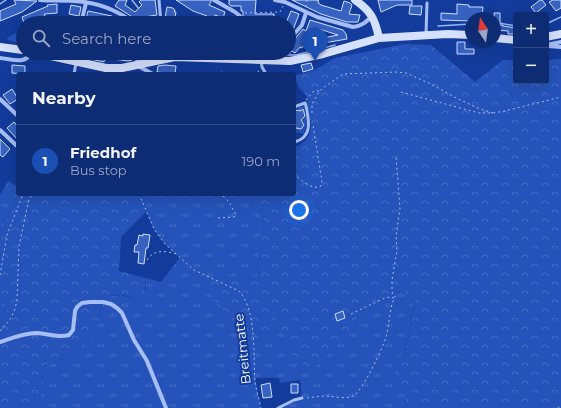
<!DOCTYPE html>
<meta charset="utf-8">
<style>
body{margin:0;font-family:Montserrat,sans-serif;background:#173479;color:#f1f3f6}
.controls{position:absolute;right:12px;top:12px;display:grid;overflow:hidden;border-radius:4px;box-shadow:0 4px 16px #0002}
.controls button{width:36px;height:36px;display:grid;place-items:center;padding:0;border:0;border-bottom:1px solid #2e4886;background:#0e2c74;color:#f1f3f6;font:20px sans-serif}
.compass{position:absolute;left:465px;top:12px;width:36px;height:36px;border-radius:50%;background:#0e2c74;box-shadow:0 4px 16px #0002;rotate:347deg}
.you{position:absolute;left:299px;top:210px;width:14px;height:14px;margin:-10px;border:3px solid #fff;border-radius:50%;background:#1a73e8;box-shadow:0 0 0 6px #1a73e833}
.badge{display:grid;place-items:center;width:26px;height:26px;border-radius:50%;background:#8c9099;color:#fff;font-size:13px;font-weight:700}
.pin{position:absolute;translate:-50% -33px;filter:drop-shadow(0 1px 2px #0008)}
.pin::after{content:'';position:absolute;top:21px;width:14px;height:12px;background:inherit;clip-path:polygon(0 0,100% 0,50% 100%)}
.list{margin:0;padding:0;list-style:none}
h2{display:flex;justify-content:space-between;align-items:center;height:52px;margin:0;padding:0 16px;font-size:17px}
h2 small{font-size:13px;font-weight:400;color:#9ba7c5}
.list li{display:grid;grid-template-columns:26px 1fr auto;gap:12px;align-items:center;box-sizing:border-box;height:72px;padding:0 16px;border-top:1px solid #2e4886}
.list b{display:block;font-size:15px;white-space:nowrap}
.list p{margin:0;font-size:13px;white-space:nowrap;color:#9ba7c5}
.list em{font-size:13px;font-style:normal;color:#9ba7c5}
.icon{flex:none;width:22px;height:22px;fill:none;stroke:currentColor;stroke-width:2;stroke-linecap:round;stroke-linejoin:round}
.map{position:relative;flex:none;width:561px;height:408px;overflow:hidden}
.search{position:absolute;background:#0e2c74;box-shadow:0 4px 16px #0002;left:16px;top:16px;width:280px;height:44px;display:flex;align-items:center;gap:10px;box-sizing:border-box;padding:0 14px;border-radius:22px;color:#9ba7c5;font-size:15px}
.panel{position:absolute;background:#0e2c74;box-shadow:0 4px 16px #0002;left:16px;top:72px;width:280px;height:124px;border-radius:4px}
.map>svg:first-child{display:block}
.grass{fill:url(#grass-tufts)}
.forest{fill:url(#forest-crowns)}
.cemetery{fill:url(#cemetery-stones)}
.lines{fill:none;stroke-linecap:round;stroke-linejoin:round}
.stream{stroke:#98b7f7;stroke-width:1.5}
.building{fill:#3662c1;stroke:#ceddfe}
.path{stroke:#a6bef4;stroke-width:1;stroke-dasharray:2 3;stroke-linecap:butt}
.lane{stroke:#a6bef4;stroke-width:3}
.street{stroke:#a6bef4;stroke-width:4}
.secondary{stroke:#d6e1fd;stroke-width:8}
.labels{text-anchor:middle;stroke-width:4;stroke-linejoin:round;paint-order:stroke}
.street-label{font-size:13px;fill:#fff;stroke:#123b9b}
</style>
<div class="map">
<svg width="561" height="408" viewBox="0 0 561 408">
<defs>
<pattern id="grass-tufts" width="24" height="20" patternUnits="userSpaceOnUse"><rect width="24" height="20" fill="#2553b9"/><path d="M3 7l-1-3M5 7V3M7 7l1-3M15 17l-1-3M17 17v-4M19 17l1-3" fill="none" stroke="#466dc4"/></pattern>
<pattern id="forest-crowns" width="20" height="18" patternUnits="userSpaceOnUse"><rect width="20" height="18" fill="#2553b9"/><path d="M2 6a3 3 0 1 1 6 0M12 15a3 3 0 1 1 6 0" fill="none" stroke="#466dc4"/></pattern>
<pattern id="cemetery-stones" width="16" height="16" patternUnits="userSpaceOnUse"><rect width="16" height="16" fill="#2553b9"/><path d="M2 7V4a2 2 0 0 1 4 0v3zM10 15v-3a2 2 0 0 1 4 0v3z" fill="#466dc4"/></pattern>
</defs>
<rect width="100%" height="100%" fill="#123b9b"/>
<path class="grass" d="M 8,181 L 18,187 L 18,193 L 0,236 L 0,195 Z
M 141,194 L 247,194 L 250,204 L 264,217 L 257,279 L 226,277 L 265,335 L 277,317 L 282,319 L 355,328 L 359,311 L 390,297 L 407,286 L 415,296 C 409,333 400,371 407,408 L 278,408 L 302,398 L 300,380 L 280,383 L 279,378 L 255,378 L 261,408 L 36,408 L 43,389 L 44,366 L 64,359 L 97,324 L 103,302 L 111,296 L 121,295 L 131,298 L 137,298 L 146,289 L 146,278 L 161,282 L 180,257 C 175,253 170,249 166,245 C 152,231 146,212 141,194 Z
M 0,294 L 2,295 L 7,311 L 0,326 Z"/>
<path class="forest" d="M 23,29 L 23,40 L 18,43 L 8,40 L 7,38 Z
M 405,44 L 431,45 L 475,82 L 503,60 L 516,60 L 516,81 L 546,81 L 546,60 L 561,59 L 561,408 L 407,408 L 404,391 L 396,386 L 395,359 L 406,351 L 415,297 L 405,295 L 407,286 L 390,297 L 359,311 L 355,328 L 312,370 L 295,359 L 281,329 L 282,319 L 277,317 L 265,335 L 249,341 L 206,289 L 210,281 L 226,277 L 257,279 L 264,217 L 250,204 L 247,194 L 294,194 L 294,146 L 298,146 L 305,141 L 309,135 L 311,125 L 306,95 L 300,89 L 294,76 L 315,70 L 335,58 Z
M 18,193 L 18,194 L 141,194 L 146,212 L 121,237 L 119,271 L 146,278 C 145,316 126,287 110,297 C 99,304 101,313 97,324 C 87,352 71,357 44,366 L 43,389 L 36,408 L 0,408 L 0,326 L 7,311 L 2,295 L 0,294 L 0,236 Z"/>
<path class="cemetery" d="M 304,106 L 307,123 L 304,134 L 294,132 L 294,110 Z"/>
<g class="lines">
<path class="stream" d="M 132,0 L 139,9
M 0,4 L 6,0
M 146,16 L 155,21 L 166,23
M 499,23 L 516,26
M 546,24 L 561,17
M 438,26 L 471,24
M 281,55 L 296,55 L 335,45"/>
</g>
<path class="building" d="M 14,0 L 37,1 L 22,12 L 0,21 L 0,11 L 16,4 Z
M 119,0 L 127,0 L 125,5 L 135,12 L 142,5 L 139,2 L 141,0 L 155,0 L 157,15 L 144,17 L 154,23 L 141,23 L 134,18 L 115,6 Z
M 176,0 L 211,0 L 211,2 L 209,5 L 225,12 L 223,18 L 215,15 L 212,21 L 206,18 L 207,16 L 193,11 Z
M 229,0 L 256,0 L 255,14 L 274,14 L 274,23 L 243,23 L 243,11 L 241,11 L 241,6 L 231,6 L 229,4 Z
M 292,0 L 316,0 L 319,1 L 318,3 L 321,5 L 341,11 L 344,1 L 350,3 L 352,5 L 349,14 L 360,15 L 358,22 L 347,22 L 321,14 Z
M 378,0 L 412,0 L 412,5 L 397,5 L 381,12 Z
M 540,0 L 542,0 L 546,5 L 536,13 L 531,7 Z
M 553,0 L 561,0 L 561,8 L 556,11 L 549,2 Z
M 57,4 L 57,13 L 44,14 L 46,18 L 41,20 L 42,23 L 24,23 L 22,17 L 48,6 L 47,5 Z
M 457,4 L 469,5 L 469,7 L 483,7 L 482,18 L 471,18 L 471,21 L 441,20 L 441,13 L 457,14 Z
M 71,5 L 81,7 L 79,16 L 69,14 Z
M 410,6 L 422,6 L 421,15 L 409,14 Z
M 167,7 L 173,8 L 175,10 L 174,12 L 176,12 L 175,17 L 173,17 L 173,20 L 165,18 Z
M 88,11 L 112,16 L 111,23 L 85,23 Z
M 291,11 L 299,14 L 293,30 L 289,34 L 289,23 L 286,23 Z
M 494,13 L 500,13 L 500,25 L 503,25 L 503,26 L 516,28 L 516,34 L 508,34 L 508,31 L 495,30 Z
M 310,20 L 343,30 L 346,34 L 347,39 L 324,43 L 323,38 L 338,35 L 319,29 L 318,30 L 315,29 L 313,36 L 316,38 L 314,45 L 310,42 L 306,48 L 303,46 L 302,48 L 300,47 L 295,53 L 292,51 L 289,54 L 289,46 L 303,29 L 306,31 Z
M 457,42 L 465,42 L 465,49 L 474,49 L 474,54 L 457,54 Z
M 73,53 L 105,54 L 104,62 L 73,55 Z
M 107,53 L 133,53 L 132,60 L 128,61 L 106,58 Z
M 311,63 L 313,69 L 303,72 L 301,65 Z
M 12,65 L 25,66 L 25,74 L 12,73 Z
M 165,65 L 176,66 L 175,74 L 157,72 L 158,66 Z
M 12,89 L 18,99 L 10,104 L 3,95 Z
M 303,109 L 305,116 L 301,120 L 304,125 L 301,129 L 296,128 L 294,122 L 294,110 L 301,111 Z
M 14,122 L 18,127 L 18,140 L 7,128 Z
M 0,139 L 10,149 L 3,157 L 0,155 Z
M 143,234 L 150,235 L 148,248 L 146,248 L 144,264 L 138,263 L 139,252 L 134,252 L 135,245 L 137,245 L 139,235 L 143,236 Z
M 343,311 L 345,318 L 337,321 L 335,314 Z
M 270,383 L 272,397 L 263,398 L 261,385 Z
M 291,384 L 298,384 L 298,393 L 291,393 Z"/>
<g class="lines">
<path class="path" d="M 306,7 L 307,0
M 245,13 L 280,12 L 283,6
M 221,72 L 228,74
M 253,74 L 259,71
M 401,92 L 479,113 L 493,113 L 505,111 L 561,97
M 306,100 L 314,91 L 319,91
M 312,113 L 312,104 L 319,92 L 323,88 L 343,74 L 397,72 L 406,73 L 431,84 L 458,99 L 478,108 L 493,113
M 294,174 C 301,180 310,189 320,187 L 322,182 L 313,125
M 139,194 L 154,229 L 165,244 L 194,270 L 239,291 C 257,311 253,355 255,381 C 256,390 259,399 261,408
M 218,218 L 234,217 L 236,215 L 229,202 L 221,194
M 147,260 C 154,249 165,251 177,254
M 0,275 L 7,235 L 23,194
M 351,314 L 385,298 L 390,297 L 393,298 L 392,290 L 392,280 L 397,250 L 396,236 L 400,209 L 396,156
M 0,331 L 11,318 L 15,309 L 17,300 L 19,246 L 29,199 L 33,194
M 307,398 C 314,397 322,396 329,396 C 336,397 346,399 353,396 C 362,392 383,348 386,337 C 390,323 389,305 397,293
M 558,408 L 561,405"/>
<path class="lane" d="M 159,0 L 161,23
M 426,34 L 427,3
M 261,61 L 262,67 L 266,74
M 136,64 L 139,53
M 74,74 L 76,63
M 294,107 L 305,103 L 306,106 C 309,120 313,138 294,142
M 278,408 L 294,400 L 302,398"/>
<path class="street" d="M 40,0 C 51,1 62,0 74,1 C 95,2 117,10 134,23
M 214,0 L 235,12 L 240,16
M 275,0 L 285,2 L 317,17 L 353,27 C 362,26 366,22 372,16
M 81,23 L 86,3
M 289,40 L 302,25 L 306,13
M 546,45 L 561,42
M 548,46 L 561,47
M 205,53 L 214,56
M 0,58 C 11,59 25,65 31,53
M 271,60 L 277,53
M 138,66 L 153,74
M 0,99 L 18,116
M 0,130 L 18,147
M 0,342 C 12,338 24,333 37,333 C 49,334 57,338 69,335 L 73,330 L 75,311 L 77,307 L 82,303 L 90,302 L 103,302 L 111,304 L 117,308 L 122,313 L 134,340 L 147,361 L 166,408"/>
<path class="secondary" d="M 355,0 C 371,11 375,19 379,38
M 546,37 L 561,34
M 495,38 L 516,40
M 0,47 L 23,50
M 37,53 L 106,68 L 122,68 L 175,57 L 290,61 L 323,54 L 379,38 L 448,34 L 471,35"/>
</g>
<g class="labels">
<g class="street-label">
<text transform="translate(242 349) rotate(-96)" y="5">Breitmatte</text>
</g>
</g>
</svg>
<div class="controls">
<button>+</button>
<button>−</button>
</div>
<svg class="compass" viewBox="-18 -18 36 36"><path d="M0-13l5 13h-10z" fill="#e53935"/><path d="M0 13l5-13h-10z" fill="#9ba7c5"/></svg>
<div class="you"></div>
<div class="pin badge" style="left:315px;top:61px;background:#1a4fb4">1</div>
<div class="search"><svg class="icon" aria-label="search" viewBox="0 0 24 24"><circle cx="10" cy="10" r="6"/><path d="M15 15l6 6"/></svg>Search here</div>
<section class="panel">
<h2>Nearby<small></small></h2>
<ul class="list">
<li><span class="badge" style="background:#1a4fb4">1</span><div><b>Friedhof</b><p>Bus stop</p></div><em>190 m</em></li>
</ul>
</section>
</div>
